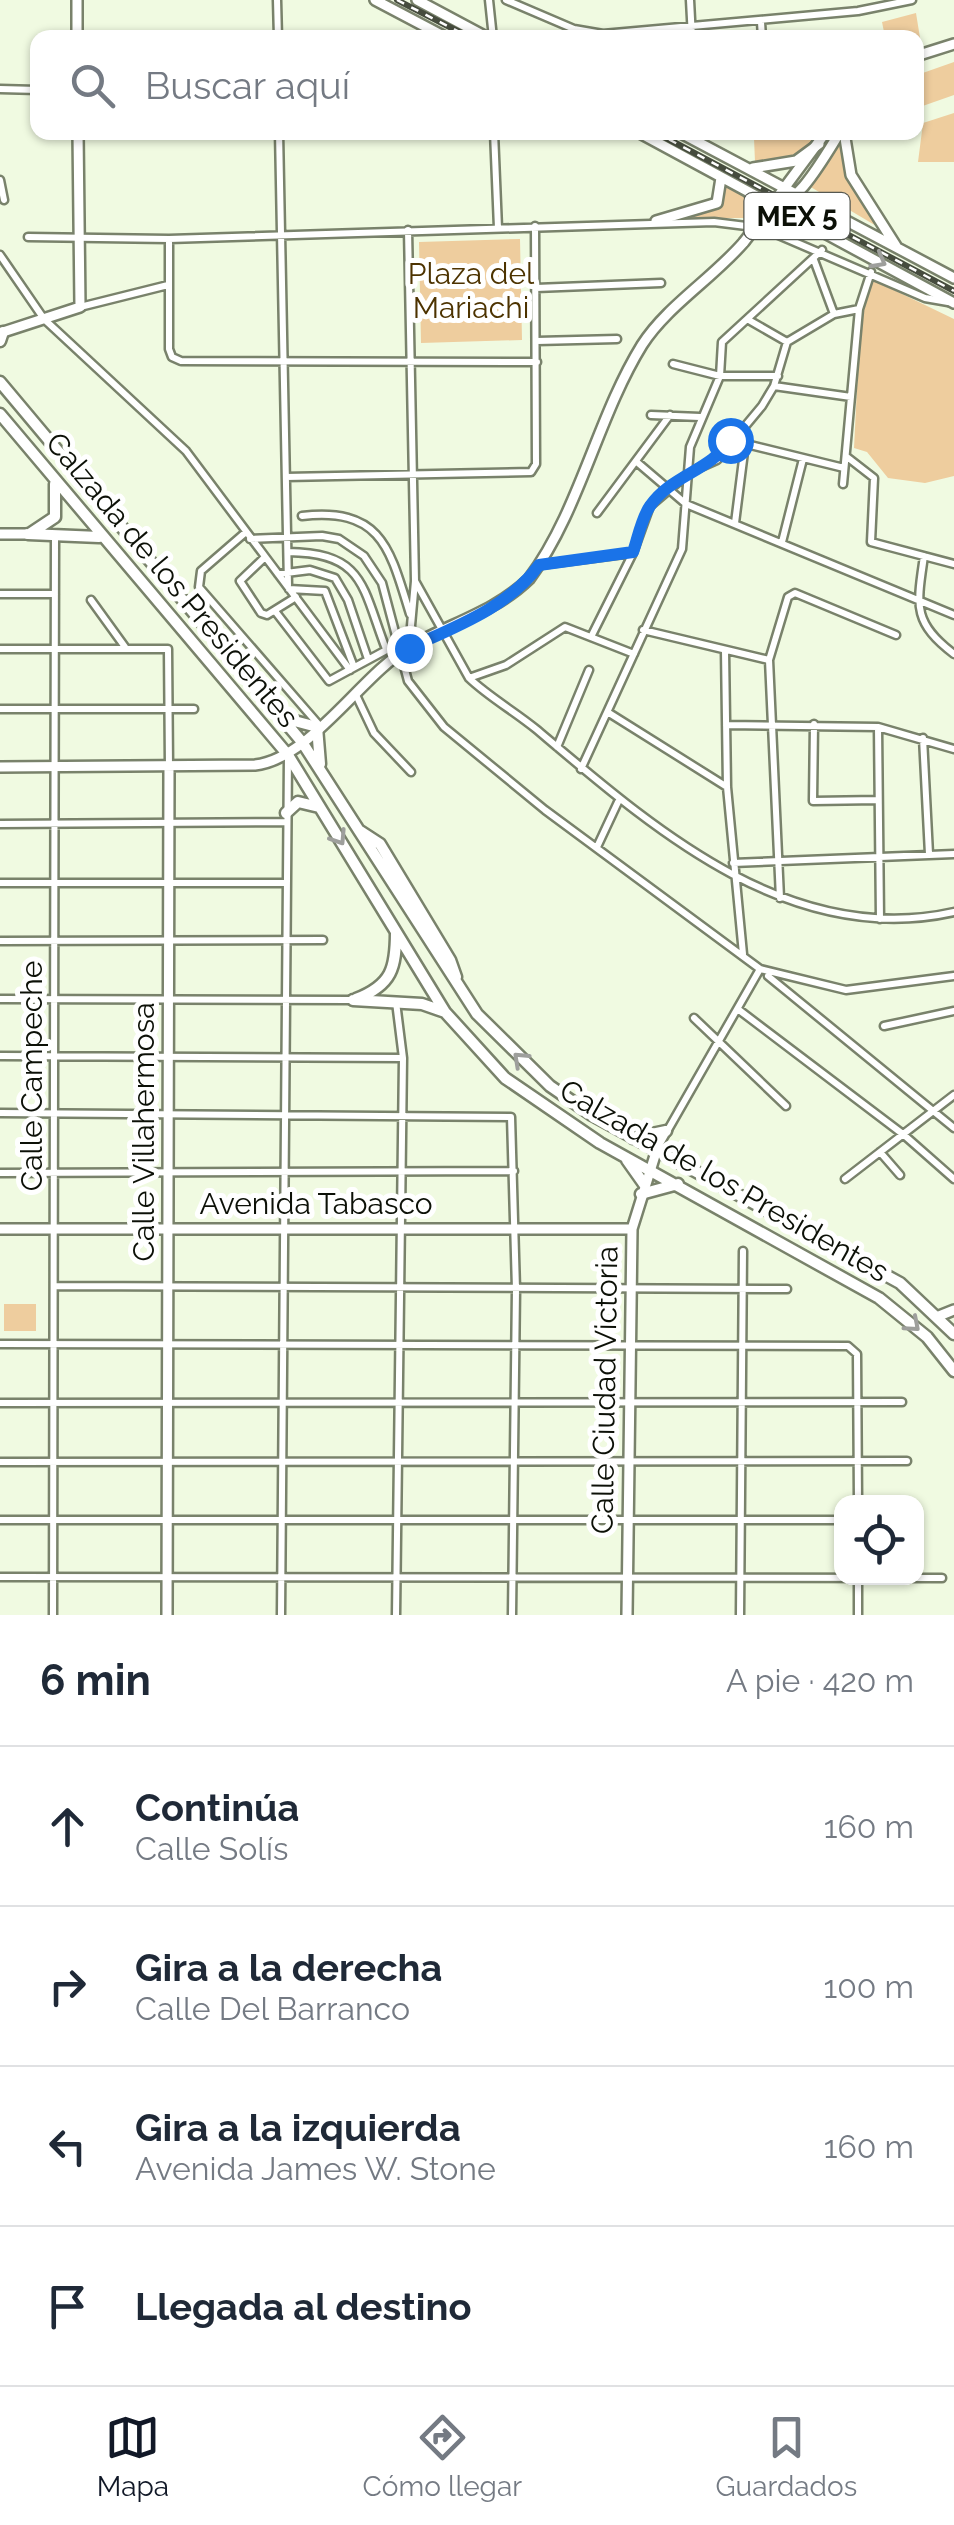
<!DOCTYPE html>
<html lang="es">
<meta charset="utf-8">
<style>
body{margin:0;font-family:Raleway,sans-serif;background:#f2f2f3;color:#1f2937}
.controls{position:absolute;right:30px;bottom:30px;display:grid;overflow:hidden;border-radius:20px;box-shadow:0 2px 8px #0004}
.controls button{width:90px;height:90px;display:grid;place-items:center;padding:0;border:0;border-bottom:2px solid #e0e1e3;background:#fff;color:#1f2937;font:50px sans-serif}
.stop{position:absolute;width:30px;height:30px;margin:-22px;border:8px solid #1a73e8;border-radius:50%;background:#fff}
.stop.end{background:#1a73e8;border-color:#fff;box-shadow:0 2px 10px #0008}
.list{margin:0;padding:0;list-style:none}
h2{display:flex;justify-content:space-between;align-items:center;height:130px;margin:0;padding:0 40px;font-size:42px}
h2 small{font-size:32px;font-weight:400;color:#747a83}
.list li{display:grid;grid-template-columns:65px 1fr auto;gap:30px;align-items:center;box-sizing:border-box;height:160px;padding:0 40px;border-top:2px solid #e0e1e3}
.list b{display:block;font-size:38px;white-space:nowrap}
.list p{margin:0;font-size:32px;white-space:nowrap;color:#747a83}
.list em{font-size:32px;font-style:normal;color:#747a83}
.icon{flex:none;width:55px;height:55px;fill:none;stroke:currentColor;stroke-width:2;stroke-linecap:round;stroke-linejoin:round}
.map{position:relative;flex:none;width:954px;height:1615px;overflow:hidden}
.search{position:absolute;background:#fff;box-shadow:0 2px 8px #0004;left:30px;right:30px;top:30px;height:110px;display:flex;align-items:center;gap:25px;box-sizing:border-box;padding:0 35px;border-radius:20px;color:#747a83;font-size:38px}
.sheet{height:770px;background:#fff}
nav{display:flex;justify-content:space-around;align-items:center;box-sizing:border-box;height:140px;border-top:2px solid #e0e1e3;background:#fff;font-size:28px;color:#747a83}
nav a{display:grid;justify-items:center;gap:5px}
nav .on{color:#111827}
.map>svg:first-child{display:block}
.green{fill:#eecd9e}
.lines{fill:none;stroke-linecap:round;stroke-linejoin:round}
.street-casing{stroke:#79826b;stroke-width:11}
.secondary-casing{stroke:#79826b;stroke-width:14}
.primary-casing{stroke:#79826b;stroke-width:14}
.highway-casing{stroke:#79826b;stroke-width:15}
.street{stroke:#fff;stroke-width:6}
.secondary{stroke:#fff;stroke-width:9}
.primary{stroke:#fff;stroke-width:9}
.highway{stroke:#fff;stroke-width:10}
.rail-casing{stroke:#464c3e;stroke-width:6}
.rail{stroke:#fff;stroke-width:2.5;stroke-dasharray:8;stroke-linecap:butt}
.secondary-bridge-casing{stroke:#79826b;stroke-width:14;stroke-linecap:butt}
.secondary-bridge{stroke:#fff;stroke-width:9}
.oneway{stroke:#9e9f9c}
.route{stroke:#1a73e8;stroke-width:12}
.labels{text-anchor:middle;stroke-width:10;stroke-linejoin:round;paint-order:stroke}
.shield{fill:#fff;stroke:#555851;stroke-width:2.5}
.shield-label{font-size:28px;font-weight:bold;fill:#0c1007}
.park-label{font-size:30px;fill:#4d3300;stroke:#fff}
.street-label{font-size:30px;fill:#0c1007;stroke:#fff}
</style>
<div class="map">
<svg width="954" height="1615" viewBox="0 0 954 1615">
<rect width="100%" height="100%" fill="#f0fae1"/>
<path class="green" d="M 916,13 L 921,44 L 917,45 L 916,38 L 885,37 L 882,22 Z
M 954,62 L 954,95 L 917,108 L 917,75 Z
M 954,113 L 954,162 L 918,162 L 923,123 Z
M 768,133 L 821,133 L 796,157 L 760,164 L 755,162 L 754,138 Z
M 840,143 L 850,182 L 878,227 L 809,186 Z
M 726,187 L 746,197 L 754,208 L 751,218 L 676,218 L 720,206 Z
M 520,239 L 522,340 L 421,343 L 419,242 Z
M 871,279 L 954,319 L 954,476 L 925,483 L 888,478 L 867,452 L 854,448 L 861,310 Z
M 4,1304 L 36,1304 L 36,1331 L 4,1331 Z"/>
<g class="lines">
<g class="street-casing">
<path id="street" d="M 277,0 L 278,38
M 489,0 L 493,38
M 506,0 L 574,29 L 603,34 L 858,11 L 912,0
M 690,0 L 692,38
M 761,22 L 762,38
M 0,89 L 38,90
M 279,132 L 288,585
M 494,132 L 498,228
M 0,180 L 4,200
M 408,230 L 415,581 L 409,648
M 28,237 L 169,239 L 714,222 L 762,228 L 925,298 L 948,302
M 169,239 L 169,349 L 172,357 L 181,361 L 537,362
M 0,255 L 44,319 L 186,451 L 350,670
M 814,260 L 834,314
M 536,288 L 661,283
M 80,307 L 168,285
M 747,319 L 787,342 L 834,314 L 859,309
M 537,341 L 617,339
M 673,364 L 720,376 L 778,376
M 774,386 L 851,397
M 651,415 L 700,417
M 730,440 L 844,468
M 847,457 L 874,478 L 871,542 L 954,564
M 638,463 L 686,504 L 954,615
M 286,477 L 531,472 L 536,464 L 535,226
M 843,484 L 859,309 L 871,272
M 597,513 L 670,415
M 302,516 C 382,507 390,549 410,614
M 735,523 L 745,444
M 246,532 L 201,571 L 199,587 L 319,725
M 250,539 L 322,536 L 339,539 L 364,556 L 382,583 L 408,681 L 444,727 L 545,810 L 760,969 L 846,990 L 954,976
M 782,542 L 803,459
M 288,552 C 365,553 362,587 386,649
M 924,556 C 917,605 912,622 954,654
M 265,557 L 240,581 L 261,613 L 267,615 L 296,597
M 539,565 L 632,553
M 278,574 L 310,570 L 335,578 L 348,600 L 368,659
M 415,581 L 469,678 C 489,697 514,711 536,729 C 652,827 789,949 954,912
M 289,589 L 325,591 L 354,667
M 0,594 L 55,594
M 91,600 L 125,647
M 275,611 L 329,681 L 403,641
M 643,630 L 769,660
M 591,637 L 633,553 L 650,506 L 690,472 L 717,460 L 762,406 L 774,386 L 787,342
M 0,649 L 168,649 L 169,767
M 725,651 L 727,787 L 743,954
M 469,678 L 506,665 L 565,627 L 634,654
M 356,695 L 374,733 L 411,772
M 0,709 L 194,709
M 609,713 L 727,787
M 814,724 L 813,801 L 878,800
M 726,725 L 878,727 L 954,749
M 878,727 L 880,919
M 923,738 L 929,854
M 557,747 L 589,670
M 581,769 L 682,549 L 690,447 L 720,376 L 722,342 L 822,250
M 0,824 L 286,822
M 597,847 L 618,802
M 733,863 L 954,854
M 0,883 L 285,883
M 780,898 L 769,660 L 788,597 L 795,593 L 896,635
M 0,941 L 323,940
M 768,976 L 954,1128
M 0,999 L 352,1000
M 739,1010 L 904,1135 L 954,1179
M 694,1018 L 786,1106
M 884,1026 L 954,1011
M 0,1056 L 403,1058
M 0,1113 L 511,1117 L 516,1289 L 512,1615
M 657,1149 L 760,969
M 880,1152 L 900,1175
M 0,1173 L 514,1171
M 845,1179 L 954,1095
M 55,1286 L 787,1289
M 0,1344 L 848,1346 L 857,1354 L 858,1502
M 0,1403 L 902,1402
M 0,1462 L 907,1461
M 0,1520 L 842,1520
M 0,1577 L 942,1578
M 53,1615 L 55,536
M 281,1615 L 288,756
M 396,1615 L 403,1058 L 396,1002
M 740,1615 L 743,1251
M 858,1615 L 858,1578"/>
</g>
<g class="secondary-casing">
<path id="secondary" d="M 77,0 L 77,38
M 916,56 L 954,44
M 762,218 L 826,132
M 761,219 C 799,203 819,166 840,132
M 0,333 L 80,307 L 78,132
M 0,534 L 28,534
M 0,767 L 255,765 C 310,759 361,676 408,648 C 448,624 494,613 529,579 C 580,510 597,418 642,345 C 667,306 712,279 744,242
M 0,1229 L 632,1229
M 939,1316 L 954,1310
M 167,1615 L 169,767
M 627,1615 L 632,1229 L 657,1149"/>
</g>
<g class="primary-casing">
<path id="primary" d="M 375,0 L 447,38
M 417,0 L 488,38
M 638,132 L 954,303
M 679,132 L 954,278
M 844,132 L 851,175 L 896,246
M 753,168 L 796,161 L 819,144
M 750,195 L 763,216
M 656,221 L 717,203 L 721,178"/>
</g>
<g class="highway-casing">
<path id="highway" d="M 0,341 L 3,332
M 0,382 L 302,742 L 477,1014 L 550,1086 L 592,1115 L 900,1283 L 954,1334
M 0,414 L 288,755 L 445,1012 L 505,1078 L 600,1143 L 879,1298 L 927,1337 L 954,1371
M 31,533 L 55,517 L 55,484
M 28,534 L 99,537
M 287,719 L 317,727 L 320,764
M 286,813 L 298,802 L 319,807
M 360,831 L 380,844 L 450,960 L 456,977
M 356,999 C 392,985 396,968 396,932
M 353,1000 L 422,1004 L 445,1012
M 633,1138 L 666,1131
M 627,1160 L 644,1184
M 641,1194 L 678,1184"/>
</g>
<use href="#street" class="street"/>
<use href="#secondary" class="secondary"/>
<use href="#primary" class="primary"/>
<use href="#highway" class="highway"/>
<g class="rail-casing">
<path id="rail" d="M 397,0 L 471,38
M 655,132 L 954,291"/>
</g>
<use href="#rail" class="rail"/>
<g class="secondary-bridge-casing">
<path id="secondary-bridge" d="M 744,242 L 760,221"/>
</g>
<use href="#secondary-bridge" class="secondary-bridge"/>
</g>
<defs><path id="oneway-chevron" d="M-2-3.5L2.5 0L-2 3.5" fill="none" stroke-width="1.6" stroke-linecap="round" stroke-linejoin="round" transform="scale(2.5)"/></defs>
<g class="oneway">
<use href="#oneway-chevron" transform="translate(879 261) rotate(29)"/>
<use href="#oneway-chevron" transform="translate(339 838) rotate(57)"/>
<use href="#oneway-chevron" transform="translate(520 1059) rotate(-137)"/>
<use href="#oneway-chevron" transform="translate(913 1325) rotate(41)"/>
</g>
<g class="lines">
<path class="route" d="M 409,648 C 455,627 509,607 539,565 L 633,552 C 638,538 641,519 650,506 C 671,475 711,471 730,440"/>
</g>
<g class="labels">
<rect class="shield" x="744.5" y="193" width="105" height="46" rx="8"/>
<g class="shield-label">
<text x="797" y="226">MEX 5</text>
</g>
<g class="park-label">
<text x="471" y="284">Plaza del<tspan x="471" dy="34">Mariachi</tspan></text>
</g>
<g class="street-label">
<text transform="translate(172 580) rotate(50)" y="10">Calzada de los Presidentes</text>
<text transform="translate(32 1076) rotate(-90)" y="10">Calle Campeche</text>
<text transform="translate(144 1132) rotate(-90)" y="10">Calle Villahermosa</text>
<text transform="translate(724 1181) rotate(30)" y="10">Calzada de los Presidentes</text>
<text x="316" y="1214">Avenida Tabasco</text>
<text transform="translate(605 1390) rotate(-89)" y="10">Calle Ciudad Victoria</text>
</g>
</g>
</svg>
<div class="controls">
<button><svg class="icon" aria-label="locate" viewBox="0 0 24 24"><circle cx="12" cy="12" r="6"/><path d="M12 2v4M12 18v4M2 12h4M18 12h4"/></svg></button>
</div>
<div class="stop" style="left:730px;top:440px"></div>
<div class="stop end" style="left:409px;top:648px"></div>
<div class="search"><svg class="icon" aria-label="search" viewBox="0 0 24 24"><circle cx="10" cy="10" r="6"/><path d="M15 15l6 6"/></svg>Buscar aquí</div>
</div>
<section class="sheet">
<h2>6 min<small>A pie · 420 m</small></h2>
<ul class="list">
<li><svg class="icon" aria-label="ahead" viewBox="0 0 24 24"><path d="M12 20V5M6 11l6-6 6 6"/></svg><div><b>Continúa</b><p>Calle Solís</p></div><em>160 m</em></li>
<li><svg class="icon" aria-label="right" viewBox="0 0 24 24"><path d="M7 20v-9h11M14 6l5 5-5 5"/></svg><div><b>Gira a la derecha</b><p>Calle Del Barranco</p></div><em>100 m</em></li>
<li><svg class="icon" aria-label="left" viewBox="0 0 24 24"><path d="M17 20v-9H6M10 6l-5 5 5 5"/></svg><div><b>Gira a la izquierda</b><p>Avenida James W. Stone</p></div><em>160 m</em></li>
<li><svg class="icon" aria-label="arrive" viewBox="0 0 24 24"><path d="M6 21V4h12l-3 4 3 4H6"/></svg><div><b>Llegada al destino</b></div></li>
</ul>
</section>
<nav>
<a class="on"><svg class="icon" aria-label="map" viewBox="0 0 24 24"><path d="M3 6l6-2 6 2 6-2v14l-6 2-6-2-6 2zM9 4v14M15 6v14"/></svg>Mapa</a>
<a><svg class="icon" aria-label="directions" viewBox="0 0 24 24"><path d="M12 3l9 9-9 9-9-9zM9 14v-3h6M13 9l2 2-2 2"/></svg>Cómo llegar</a>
<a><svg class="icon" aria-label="saved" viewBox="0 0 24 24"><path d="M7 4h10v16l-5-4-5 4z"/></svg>Guardados</a>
</nav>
